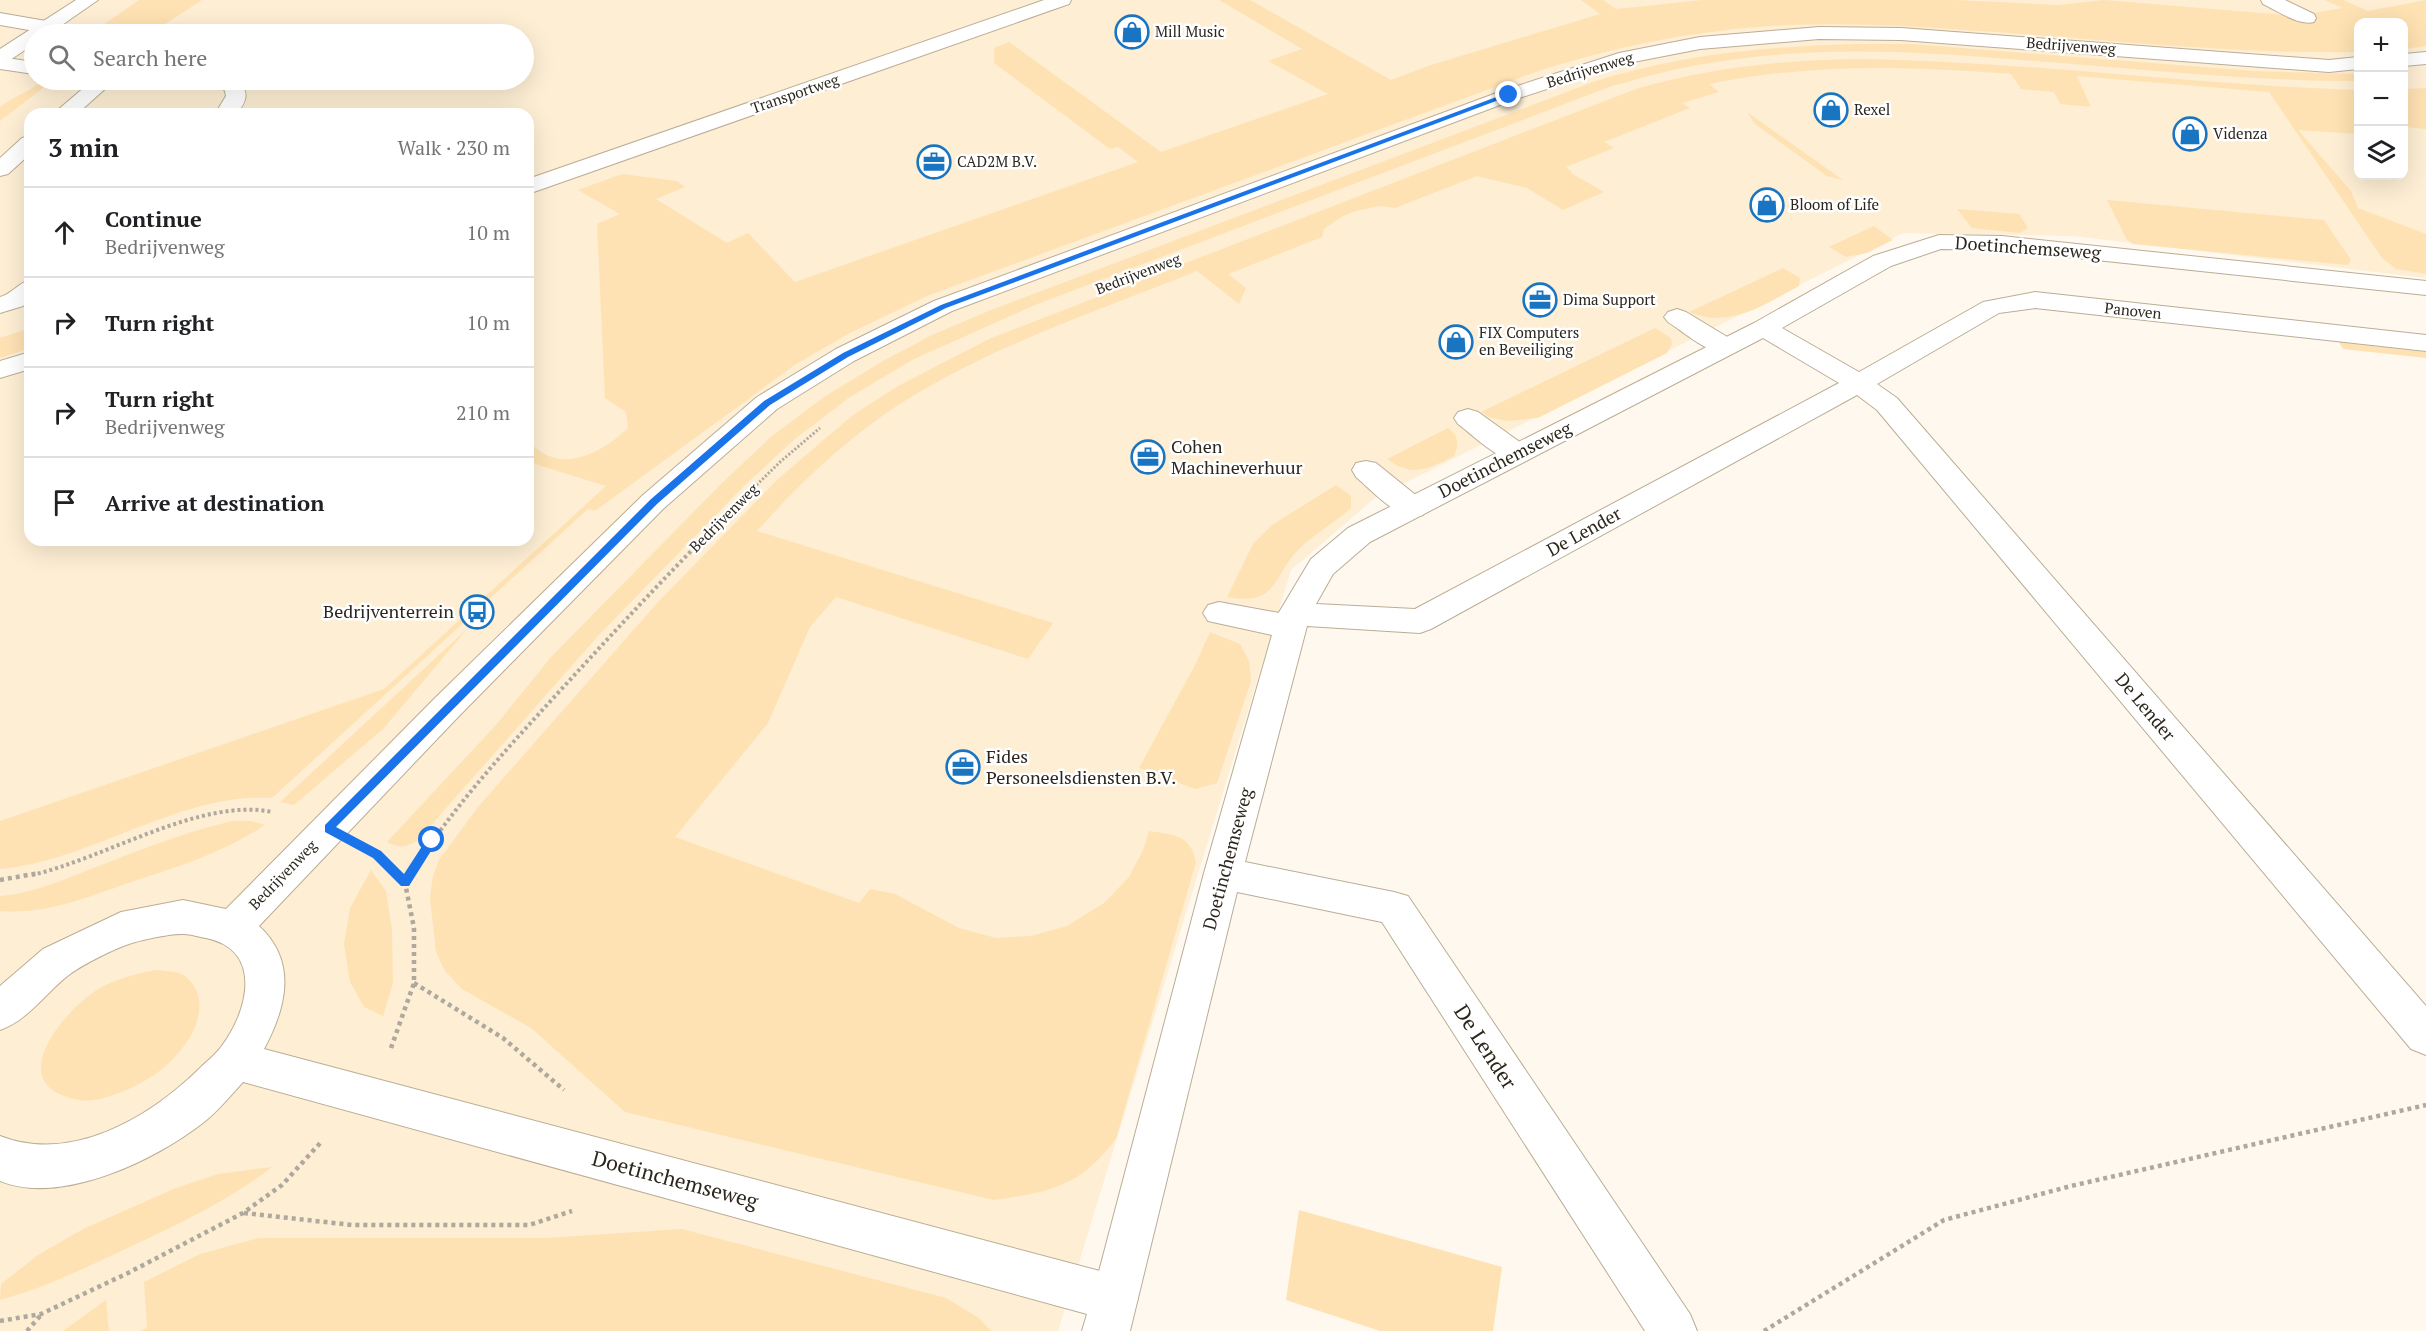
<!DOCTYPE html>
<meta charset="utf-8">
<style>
body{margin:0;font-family:"PT Serif",serif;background:#f2f2f2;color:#202124}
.controls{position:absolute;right:18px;top:18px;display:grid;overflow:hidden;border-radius:12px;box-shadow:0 6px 24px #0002}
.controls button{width:54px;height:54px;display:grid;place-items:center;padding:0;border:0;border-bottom:2px solid #e0e0e0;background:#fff;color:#202124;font:30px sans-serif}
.stop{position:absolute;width:18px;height:18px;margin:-14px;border:4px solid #1a73e8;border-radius:50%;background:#fff}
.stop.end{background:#1a73e8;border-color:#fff;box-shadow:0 2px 6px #0008}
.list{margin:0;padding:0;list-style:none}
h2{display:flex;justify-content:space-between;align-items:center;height:78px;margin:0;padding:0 24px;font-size:26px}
h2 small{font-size:20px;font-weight:400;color:#757577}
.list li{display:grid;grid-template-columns:39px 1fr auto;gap:18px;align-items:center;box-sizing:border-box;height:90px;padding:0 24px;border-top:2px solid #e0e0e0}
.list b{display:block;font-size:22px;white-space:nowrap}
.list p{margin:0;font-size:20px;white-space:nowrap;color:#757577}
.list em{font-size:20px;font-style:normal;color:#757577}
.icon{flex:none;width:33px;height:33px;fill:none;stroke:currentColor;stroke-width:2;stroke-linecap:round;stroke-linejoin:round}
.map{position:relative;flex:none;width:2426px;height:1331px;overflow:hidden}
.search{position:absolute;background:#fff;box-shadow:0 6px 24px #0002;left:24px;top:24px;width:510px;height:66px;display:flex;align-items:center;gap:15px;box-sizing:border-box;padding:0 21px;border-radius:33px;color:#757577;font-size:22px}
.panel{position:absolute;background:#fff;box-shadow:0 6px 24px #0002;left:24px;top:108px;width:510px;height:438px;border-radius:18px}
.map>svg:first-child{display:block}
.built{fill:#fdeed4;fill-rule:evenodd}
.green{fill:#fee2b3}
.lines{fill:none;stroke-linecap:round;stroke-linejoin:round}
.lane-casing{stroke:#bbad95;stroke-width:2}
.street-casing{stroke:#bbad95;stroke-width:2}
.secondary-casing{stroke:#bbad95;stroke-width:2}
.path-far2{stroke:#aea89e;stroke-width:3;stroke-dasharray:2 2;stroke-linecap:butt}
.path-far1{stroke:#aea89e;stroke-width:4;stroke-dasharray:3 3;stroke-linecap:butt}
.path{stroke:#aea89e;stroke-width:4.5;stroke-dasharray:4 4;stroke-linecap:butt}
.lane{fill:#fff;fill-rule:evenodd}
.street{fill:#fff;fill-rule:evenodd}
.secondary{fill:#fff;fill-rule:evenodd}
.route{fill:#1a73e8}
.labels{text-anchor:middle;stroke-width:5;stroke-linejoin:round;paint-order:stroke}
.far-poi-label{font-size:15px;fill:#2c271d;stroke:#fff;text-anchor:start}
.far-street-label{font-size:15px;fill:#2c271d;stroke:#fff}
.street-label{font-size:18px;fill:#2c271d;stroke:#fff}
.poi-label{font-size:18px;fill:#2c271d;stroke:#fff;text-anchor:start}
.near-street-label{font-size:21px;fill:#2c271d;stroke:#fff}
</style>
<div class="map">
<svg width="2426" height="1331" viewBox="0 0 2426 1331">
<rect width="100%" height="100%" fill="#fef8ee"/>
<path class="built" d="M 0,0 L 2426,0 L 2426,278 L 2073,236 L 1903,233 L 1375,498 L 1291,570 L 1058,1331 L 0,1331 ZM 2358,22 L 2404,22 L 2404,176 L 2358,176 ZM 34,34 L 524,34 L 524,80 L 34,80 ZM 30,114 L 528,114 L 528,540 L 30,540 Z"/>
<path class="green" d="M 139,0 L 202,0 L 153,32 L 100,27 Z
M 1219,0 L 1250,0 L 1391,80 L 1431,65 L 1600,14 L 1581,0 L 1603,0 L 1616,9 L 1703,0 L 1955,0 L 2058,5 L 2104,0 L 2298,16 L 2342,8 L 2325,0 L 2343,0 L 2368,11 L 2426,0 L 2426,46 L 2404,49 L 2404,22 L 2358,22 L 2358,52 C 2242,54 2126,42 2009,33 C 1937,28 1864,22 1791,25 C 1703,29 1617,45 1533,73 L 927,296 L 850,333 L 796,364 L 595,511 L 588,509 L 272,798 C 179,792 92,861 0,869 L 0,821 L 384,689 L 606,486 L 528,462 L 528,427 L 531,428 L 529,441 C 558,476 601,454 628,428 L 626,412 L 605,398 L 597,224 L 620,214 L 578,190 L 622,174 L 677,181 L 685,187 L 656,199 L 727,243 L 748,233 L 795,282 L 1138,162 L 1118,147 L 1110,149 L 994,63 L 994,48 L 1009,42 L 1161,152 L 1328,94 L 1268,61 L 1302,49 Z
M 1856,44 L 1912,44 L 2253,71 L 2358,74 L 2358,81 C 2242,81 2125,67 2009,59 C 1909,51 1809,46 1710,63 C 1676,68 1645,77 1612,86 L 1035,305 L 912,360 L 850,397 L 796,438 L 746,484 L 598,636 L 417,841 C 405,848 399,848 387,842 L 496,725 L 551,657 L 722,483 L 772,436 L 824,397 L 883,361 L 932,335 L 991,310 L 1593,82 C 1683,54 1762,47 1856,44 Z
M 1857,59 C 2025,61 2191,85 2358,90 L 2358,124 L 2354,124 L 2358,134 L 2298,130 L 2351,191 L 2358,208 L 2426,234 L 2426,274 L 2396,269 L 2382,258 L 2269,92 L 2077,76 L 2091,107 L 2060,104 L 2054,92 L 2021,89 L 2011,74 C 1904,66 1815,63 1709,84 L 1719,92 L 1682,103 L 1690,108 L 1604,142 L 1614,148 L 1566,167 L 1572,172 L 1571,173 L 1604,192 L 1563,210 L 1527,188 L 1477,176 L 1395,208 L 1379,206 L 1356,211 L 1343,216 L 1324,229 L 1322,237 L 1228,274 L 1246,288 L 1239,304 L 1197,271 C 1108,307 1014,338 930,386 C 863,423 807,475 757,531 L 1053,623 L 1028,659 L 836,597 L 810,627 L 768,723 L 675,837 L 859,903 L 870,889 L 895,894 L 959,928 L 996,938 L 1031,936 L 1067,926 L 1104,903 L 1129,877 L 1143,850 L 1149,831 C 1174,835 1190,834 1196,862 L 1116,1139 C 1080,1186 1051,1192 994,1200 L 625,1112 L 531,1028 L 462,989 L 445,971 L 436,952 L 430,898 L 433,876 L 439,860 L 478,807 L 658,602 L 778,479 L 853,415 L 898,386 L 989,339 L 1636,89 C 1708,68 1783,60 1857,59 Z
M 41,82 L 51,82 L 0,121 L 0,107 C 13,97 28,92 41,82 Z
M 2426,88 L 2426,129 L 2404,127 L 2404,89 Z
M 1747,112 L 1843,180 L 1827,176 L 1755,124 Z
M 2107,200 L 2324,220 L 2351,260 L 2348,265 L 2133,244 L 2127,240 Z
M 1957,209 L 2019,214 L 2028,228 L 2020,233 L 1972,228 Z
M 1874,226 L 1893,240 L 1867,253 L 1846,257 L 1829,247 Z
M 1783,268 L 1800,278 L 1799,286 C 1764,305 1730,329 1689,312 Z
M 30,328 L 30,348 L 0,358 L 0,338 Z
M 1655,328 L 1671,338 L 1672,344 L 1667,353 L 1538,418 L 1507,421 L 1489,417 L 1481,412 Z
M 2339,342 L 2426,352 L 2426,358 L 2343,349 Z
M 1448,428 C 1459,436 1459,444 1454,456 C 1428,469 1413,478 1387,459 Z
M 1336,485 L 1351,496 L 1351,508 C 1334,523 1316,533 1300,548 C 1272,575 1279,607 1227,597 L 1253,544 L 1272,525 Z
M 468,628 L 383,729 L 294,805 L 280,802 Z
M 1210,632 L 1240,644 L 1249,661 L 1251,681 L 1217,783 L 1195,789 L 1139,768 L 1194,667 Z
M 233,821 L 251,821 L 265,825 C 224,852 180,866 134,881 C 90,896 47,915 0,911 L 0,896 C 30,894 60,881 88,870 C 136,852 183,832 233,821 Z
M 371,870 L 386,891 L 392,929 L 393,983 L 383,1016 L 364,1007 L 350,982 L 344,944 L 350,908 Z
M 156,970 C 163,971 172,971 179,973 C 187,976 194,984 197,992 C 207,1021 183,1052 161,1070 C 144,1083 124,1092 104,1098 C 91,1102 76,1101 64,1096 C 7,1075 70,1005 100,988 C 118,978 136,974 156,970 Z
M 272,1167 C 225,1203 172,1227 119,1252 C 81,1270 41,1289 0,1300 L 1,1284 L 38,1255 L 85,1228 L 176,1188 L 218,1174 Z
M 1299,1210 L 1502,1267 L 1493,1331 L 1380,1331 L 1286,1300 Z
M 682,1229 L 946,1298 L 979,1318 L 991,1331 L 140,1331 L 147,1328 L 144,1282 L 200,1254 L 259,1238 L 546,1238 Z
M 106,1300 L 109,1331 L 63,1331 Z"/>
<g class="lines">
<g class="lane-casing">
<path id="lane" d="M 2261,0 L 2285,0 L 2314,14 L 2316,18 L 2314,22 C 2298,26 2278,11 2263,4 Z
M 0,57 L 34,62 L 34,74 L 0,69 Z
M 93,80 L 115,80 L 77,114 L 53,114 Z
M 215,80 L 237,80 C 250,92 247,100 237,114 L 215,114 L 226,96 L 225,91 Z
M 30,136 L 30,154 L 8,174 L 0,176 L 0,158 L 22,138 Z
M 30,280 L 30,300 L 23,306 L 0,313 L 0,297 C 12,294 18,283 30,280 Z
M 1677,309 L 1686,312 L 1734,341 L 1738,347 L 1734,353 C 1712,358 1687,334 1668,322 L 1664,317 L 1668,312 Z
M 1468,409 L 1478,412 L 1528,448 L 1532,454 L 1528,460 C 1503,467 1477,438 1458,424 L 1454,418 L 1458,412 Z
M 1366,461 L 1376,463 L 1423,501 L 1428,508 L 1423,515 C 1398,522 1374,492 1356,477 L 1352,470 L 1356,463 Z
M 1219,602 L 1290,615 L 1301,619 L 1306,627 L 1301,635 L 1290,639 L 1208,621 L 1203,613 L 1208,605 Z"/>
</g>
<g class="street-casing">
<path id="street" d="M 1044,0 L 1071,0 L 1069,4 L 528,194 L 528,179 Z
M 0,13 L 46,21 L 53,23 L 56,27 L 53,31 L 46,33 L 0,25 Z
M 1939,235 L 2002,236 L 2426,281 L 2426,295 L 2002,250 L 1941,249 L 1891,266 L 1782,328 L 1859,372 L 1983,302 L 2035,292 L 2426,335 L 2426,351 L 2035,308 L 1999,313 L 1877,384 L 1897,398 L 2426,1006 L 2426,1055 L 2411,1049 L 1877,410 L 1857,395 L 1431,629 L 1420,633 L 1307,626 L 1245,862 L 1394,892 L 1408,896 L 1690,1314 L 1697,1331 L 1645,1331 L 1382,922 L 1237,892 L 1138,1298 L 1132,1315 L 1115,1321 L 1098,1315 L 1092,1298 L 1204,873 L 1278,614 L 1311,559 L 1348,528 L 1754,323 L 1873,256 ZM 1763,338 L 1839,383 L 1415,609 L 1316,604 L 1333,574 L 1370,542 Z
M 30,352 L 30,369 L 0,378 L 0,361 Z"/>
</g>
<g class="secondary-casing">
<path id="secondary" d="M 76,0 L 98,0 L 49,34 L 34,34 L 34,44 L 7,62 L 0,64 L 0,49 Z
M 1819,27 L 1901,28 L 2329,60 L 2358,57 L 2358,69 L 2329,72 L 1901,40 L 1819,39 L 1700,49 L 1623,64 L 1516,99 L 952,311 L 854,361 L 777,409 L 663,509 L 458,717 L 259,926 C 298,962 286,1008 264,1049 L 1115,1275 L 1132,1281 L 1138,1298 L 1130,1331 L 1082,1331 L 1087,1314 L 243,1082 C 231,1095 218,1111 204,1122 C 156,1160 61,1206 0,1181 L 0,1136 C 71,1164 149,1118 199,1069 C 206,1062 215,1055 221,1047 C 248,1012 264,950 206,938 C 199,937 191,934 184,934 C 172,933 139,940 126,945 C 110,951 84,964 70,974 C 46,992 29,1020 0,1030 L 0,986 L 43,949 L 121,912 L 183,900 L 226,909 L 434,699 L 643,495 L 757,397 L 836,349 L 934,301 L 1502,91 L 1619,53 L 1700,37 Z
M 2426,52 L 2426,64 L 2404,66 L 2404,54 Z"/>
</g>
<path class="path-far2" d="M 728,513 L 780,462 L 820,428"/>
<path class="path-far1" d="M 376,854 L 397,875
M 32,875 C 104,859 201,797 272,812
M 410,875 C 452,808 504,752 557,694 C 614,632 670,571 730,512"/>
<path class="path" d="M 0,880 L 39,873
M 405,883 L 411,873
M 414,983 L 503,1038 L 564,1090
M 391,1048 L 414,983 L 414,928 L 405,883 L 395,873
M 244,1213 L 352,1225 L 529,1225 L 572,1211
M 0,1321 L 41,1314 L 128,1273 L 243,1213 L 282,1185 L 322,1141
M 27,1331 L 40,1316
M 1764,1331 L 1944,1220 L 2071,1186 L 2426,1105"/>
<use href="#lane" class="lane"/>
<use href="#street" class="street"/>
<use href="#secondary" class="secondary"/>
</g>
<path class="route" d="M 1507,93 L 1512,95 L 946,308 L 848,357 L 770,405 L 657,504 L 336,827 L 381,851 L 404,874 L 428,837 L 436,837 L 436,843 L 409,886 L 401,886 L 373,858 L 325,832 L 325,825 L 650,500 L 764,401 L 843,353 L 941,305 Z"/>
<defs>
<g id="shop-ring" transform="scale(1.725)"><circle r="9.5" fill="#fff" stroke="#1974c1" stroke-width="1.5"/><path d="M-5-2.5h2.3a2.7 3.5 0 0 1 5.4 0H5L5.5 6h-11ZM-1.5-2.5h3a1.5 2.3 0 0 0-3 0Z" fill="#1974c1"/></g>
<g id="office-ring" transform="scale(1.725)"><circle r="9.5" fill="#fff" stroke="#1974c1" stroke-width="1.5"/><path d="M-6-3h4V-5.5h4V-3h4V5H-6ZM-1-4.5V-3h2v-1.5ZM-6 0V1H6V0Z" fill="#1974c1"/></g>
<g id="bus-ring" transform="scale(1.725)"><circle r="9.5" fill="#fff" stroke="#1974c1" stroke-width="1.5"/><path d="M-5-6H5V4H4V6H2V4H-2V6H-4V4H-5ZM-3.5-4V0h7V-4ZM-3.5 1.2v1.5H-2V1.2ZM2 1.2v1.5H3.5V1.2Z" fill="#1974c1"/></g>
</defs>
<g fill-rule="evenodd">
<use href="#shop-ring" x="1132" y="32"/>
<use href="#shop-ring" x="1831" y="110"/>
<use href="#shop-ring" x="2190" y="134"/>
<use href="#office-ring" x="934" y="162"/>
<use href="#shop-ring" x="1767" y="205"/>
<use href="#office-ring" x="1540" y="300"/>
<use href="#shop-ring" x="1456" y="342"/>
<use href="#office-ring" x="1148" y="457"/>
<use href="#bus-ring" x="477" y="612"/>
<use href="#office-ring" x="963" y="767"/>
</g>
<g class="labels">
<g class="far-poi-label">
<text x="1155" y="37">Mill Music</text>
<text x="1854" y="115">Rexel</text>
<text x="2213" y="139">Videnza</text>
<text x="957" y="167">CAD2M B.V.</text>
<text x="1790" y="210">Bloom of Life</text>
<text x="1563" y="305">Dima Support</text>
<text x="1479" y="338">FIX Computers<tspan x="1479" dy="17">en Beveiliging</tspan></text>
</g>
<g class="far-street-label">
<text transform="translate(2071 46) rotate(4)" y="5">Bedrijvenweg</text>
<text transform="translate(1590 70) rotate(-17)" y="5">Bedrijvenweg</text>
<text transform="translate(795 94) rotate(-19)" y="5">Transportweg</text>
<text transform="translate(1138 274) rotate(-21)" y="5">Bedrijvenweg</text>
<text transform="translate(2133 311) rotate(6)" y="5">Panoven</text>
<text transform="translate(724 518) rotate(-45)" y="5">Bedrijvenweg</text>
<text transform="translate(283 875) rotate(-46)" y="5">Bedrijvenweg</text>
</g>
<g class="street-label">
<text transform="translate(2028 248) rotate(4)" y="6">Doetinchemseweg</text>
<text transform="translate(1505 460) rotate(-27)" y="6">Doetinchemseweg</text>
<text transform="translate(1584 532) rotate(-29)" y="6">De Lender</text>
<text transform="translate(2145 707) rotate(50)" y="6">De Lender</text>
<text transform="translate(1228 859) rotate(-75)" y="6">Doetinchemseweg</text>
</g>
<g class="poi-label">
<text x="1171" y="453">Cohen<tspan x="1171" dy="21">Machineverhuur</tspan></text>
<text x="454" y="618" text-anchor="end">Bedrijventerrein</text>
<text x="986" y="763">Fides<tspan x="986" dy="21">Personeelsdiensten B.V.</tspan></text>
</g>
<g class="near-street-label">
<text transform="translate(1485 1047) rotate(57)" y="7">De Lender</text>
<text transform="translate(675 1180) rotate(15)" y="7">Doetinchemseweg</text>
</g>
</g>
</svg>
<div class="controls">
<button>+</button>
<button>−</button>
<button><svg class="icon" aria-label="layers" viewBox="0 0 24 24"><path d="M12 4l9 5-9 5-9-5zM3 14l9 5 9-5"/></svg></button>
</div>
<div class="stop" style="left:432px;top:840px"></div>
<div class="stop end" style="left:1509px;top:95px"></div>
<div class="search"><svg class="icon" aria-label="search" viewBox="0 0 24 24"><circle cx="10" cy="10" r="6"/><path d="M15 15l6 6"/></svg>Search here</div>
<section class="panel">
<h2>3 min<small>Walk · 230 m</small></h2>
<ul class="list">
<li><svg class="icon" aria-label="ahead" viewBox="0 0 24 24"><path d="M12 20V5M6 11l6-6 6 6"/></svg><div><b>Continue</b><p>Bedrijvenweg</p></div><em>10 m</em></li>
<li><svg class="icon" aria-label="right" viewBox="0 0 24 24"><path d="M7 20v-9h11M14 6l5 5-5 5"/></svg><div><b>Turn right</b></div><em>10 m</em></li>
<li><svg class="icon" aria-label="right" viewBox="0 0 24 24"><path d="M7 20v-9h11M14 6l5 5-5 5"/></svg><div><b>Turn right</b><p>Bedrijvenweg</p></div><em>210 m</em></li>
<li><svg class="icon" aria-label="arrive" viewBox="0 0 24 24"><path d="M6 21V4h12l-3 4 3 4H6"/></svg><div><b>Arrive at destination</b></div></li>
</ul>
</section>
</div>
